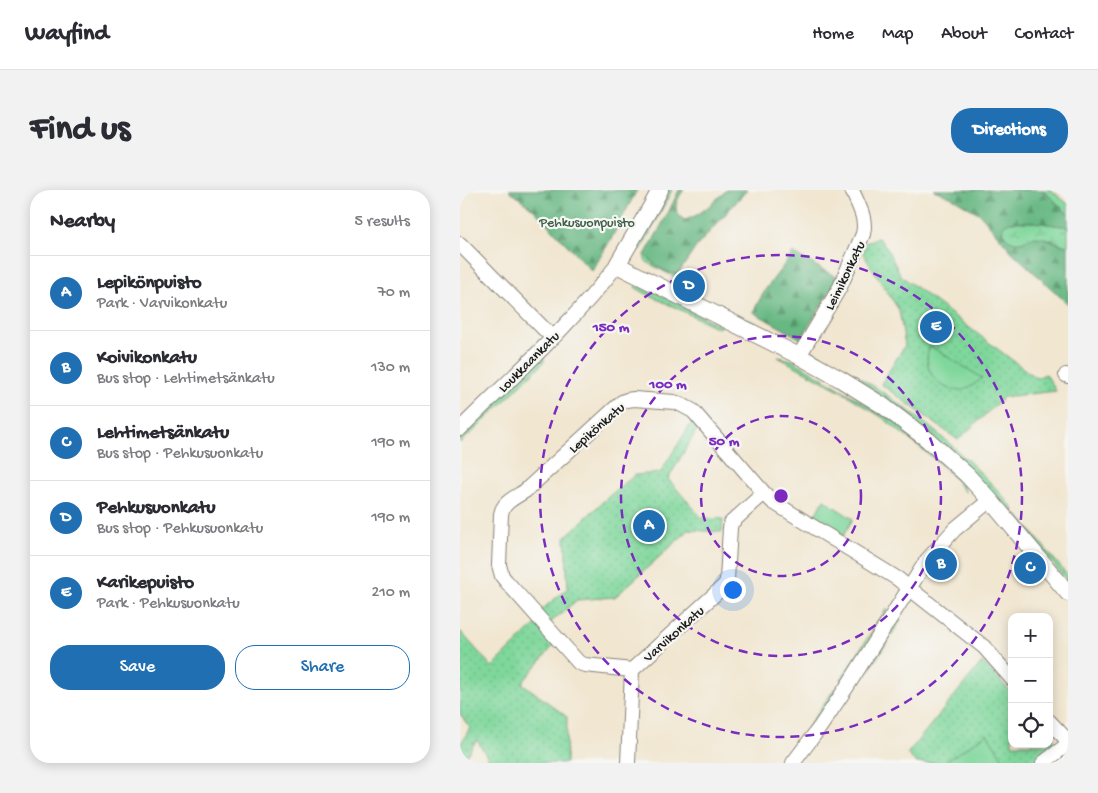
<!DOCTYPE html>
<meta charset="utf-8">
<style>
body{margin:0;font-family:"Gochi Hand",sans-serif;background:#f2f2f3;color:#2b2b33}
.controls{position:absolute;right:15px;bottom:15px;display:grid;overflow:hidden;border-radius:10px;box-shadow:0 2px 12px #0003}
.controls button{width:45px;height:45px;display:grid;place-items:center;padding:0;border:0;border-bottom:1px solid #e1e1e2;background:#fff;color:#2b2b33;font:25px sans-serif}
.you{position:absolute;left:272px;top:399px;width:18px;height:18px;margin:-12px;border:4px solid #fff;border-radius:50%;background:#1a73e8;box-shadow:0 0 0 8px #1a73e833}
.badge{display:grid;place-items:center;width:32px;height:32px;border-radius:50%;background:#1f6fb2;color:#fff;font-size:16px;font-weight:700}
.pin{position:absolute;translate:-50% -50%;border:2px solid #fff;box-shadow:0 1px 5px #0006}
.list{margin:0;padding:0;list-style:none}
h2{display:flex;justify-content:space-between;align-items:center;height:65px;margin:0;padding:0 20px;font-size:21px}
h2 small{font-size:16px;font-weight:400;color:#7c7c81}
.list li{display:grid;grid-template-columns:32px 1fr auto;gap:15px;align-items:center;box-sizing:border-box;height:75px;padding:0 20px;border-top:1px solid #e1e1e2}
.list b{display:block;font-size:19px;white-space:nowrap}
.list p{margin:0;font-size:16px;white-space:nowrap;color:#7c7c81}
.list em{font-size:16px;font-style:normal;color:#7c7c81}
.actions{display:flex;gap:10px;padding:15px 20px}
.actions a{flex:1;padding:11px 0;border:1px solid #1f6fb2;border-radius:20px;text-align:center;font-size:18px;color:#1f6fb2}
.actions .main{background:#1f6fb2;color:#fff}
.icon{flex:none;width:28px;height:28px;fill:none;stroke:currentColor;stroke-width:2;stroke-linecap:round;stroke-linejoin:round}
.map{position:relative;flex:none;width:608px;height:573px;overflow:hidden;border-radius:20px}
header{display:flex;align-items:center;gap:30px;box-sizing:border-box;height:70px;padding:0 25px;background:#fff;border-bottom:1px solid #e1e1e2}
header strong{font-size:24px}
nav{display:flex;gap:28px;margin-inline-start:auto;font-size:18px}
.intro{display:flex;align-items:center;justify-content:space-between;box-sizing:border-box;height:120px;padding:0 30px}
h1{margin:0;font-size:35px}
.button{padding:12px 22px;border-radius:20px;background:#1f6fb2;color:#fff;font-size:18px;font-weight:700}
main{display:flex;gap:30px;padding:0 30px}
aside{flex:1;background:#fff;border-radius:20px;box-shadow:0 2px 12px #0003}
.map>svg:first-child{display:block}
.grass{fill:url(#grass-tufts);stroke:#4e7a5c}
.forest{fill:url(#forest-firs);stroke:#426a50}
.wetland{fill:url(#wetland-marsh);stroke:#4e7a5c}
.park{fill:url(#park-dots);stroke:#4e7a5c}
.pitch{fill:#7fd79b;stroke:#4e7a5c}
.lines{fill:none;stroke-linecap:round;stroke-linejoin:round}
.minor-casing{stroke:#868176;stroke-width:16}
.major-casing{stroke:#868176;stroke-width:18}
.minor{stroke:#fff;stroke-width:14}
.major{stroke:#fff;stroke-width:16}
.ring{fill:none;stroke:#7b2cbf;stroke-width:2.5;stroke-dasharray:9 6}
.labels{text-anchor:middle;stroke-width:4.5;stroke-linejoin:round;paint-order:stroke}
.park-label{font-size:14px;fill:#3f5d48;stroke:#f6f6f2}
.street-label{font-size:14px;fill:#1c1c1c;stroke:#f6f6f2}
.centre{fill:#7b2cbf;stroke:#f6f6f2;stroke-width:2.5}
.ring-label{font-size:15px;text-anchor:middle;font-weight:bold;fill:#7b2cbf;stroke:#f6f6f2;stroke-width:4.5;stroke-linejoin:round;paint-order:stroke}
</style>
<header>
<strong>Wayfind</strong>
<nav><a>Home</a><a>Map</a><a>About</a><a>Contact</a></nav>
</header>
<div class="intro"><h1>Find us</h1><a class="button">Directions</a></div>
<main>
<aside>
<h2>Nearby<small>5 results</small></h2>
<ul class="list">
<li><span class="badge">A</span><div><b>Lepikönpuisto</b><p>Park · Varvikonkatu</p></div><em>70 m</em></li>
<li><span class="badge">B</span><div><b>Koivikonkatu</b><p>Bus stop · Lehtimetsänkatu</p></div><em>130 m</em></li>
<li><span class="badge">C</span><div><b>Lehtimetsänkatu</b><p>Bus stop · Pehkusuonkatu</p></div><em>190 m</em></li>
<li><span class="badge">D</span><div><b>Pehkusuonkatu</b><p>Bus stop · Pehkusuonkatu</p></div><em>190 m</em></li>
<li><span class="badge">E</span><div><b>Karikepuisto</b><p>Park · Pehkusuonkatu</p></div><em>210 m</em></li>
</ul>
<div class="actions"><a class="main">Save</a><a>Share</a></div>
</aside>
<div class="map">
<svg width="608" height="573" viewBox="0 0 608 573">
<defs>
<pattern id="grass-tufts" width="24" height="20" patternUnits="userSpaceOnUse" patternTransform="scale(1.25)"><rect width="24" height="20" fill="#7fd79b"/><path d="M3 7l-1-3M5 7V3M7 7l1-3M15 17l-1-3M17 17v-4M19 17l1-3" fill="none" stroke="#6db885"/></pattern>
<pattern id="forest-firs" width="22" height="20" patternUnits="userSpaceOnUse" patternTransform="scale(1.25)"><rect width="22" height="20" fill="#67b883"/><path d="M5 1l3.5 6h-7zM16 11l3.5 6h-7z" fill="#54956a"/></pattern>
<pattern id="wetland-marsh" width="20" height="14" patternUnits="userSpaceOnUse" patternTransform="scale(1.25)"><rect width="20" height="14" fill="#7fd79b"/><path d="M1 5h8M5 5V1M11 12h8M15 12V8" fill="none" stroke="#6db885"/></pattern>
<pattern id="park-dots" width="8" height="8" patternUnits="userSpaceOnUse" patternTransform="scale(1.25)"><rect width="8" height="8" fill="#7fd79b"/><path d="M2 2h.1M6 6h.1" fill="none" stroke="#6db885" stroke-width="1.8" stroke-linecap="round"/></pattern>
</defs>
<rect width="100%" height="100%" fill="#f6f6f2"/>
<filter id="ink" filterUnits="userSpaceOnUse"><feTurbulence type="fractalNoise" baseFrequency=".02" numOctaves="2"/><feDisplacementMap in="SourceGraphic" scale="10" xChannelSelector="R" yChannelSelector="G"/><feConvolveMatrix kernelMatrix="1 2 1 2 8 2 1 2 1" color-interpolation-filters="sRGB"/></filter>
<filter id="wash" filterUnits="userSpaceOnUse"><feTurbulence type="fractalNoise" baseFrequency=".0096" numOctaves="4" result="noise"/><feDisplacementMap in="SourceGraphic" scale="20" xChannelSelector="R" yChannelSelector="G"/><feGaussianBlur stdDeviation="1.12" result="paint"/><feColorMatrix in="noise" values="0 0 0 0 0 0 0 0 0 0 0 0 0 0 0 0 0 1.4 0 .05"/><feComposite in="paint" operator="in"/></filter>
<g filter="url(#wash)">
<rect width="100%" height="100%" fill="#f1e6d0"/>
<path class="grass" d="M 207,0 L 212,0 L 184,54 L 182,58 L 178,59 L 176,58 Z
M 583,0 L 591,0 L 608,14 L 608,24 Z
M 185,65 C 191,71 204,81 212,83 C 218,85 222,86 228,89 L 226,93 L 190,74 C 186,72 184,70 185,65 Z
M 177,93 L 261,136 L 258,138 L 256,137 L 183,102 L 176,98 L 175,97 Z
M 278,125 L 332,150 L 338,154 L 336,156 L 275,126 Z
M 352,161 C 366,167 379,175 392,183 C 440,211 484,246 524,286 C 534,297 546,308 554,320 L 550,323 L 353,165 Z
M 318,167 L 332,170 L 438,233 L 503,292 L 505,302 L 494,288 L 484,277 L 423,228 L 381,201 Z
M 84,168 L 84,172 L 20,235 L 0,253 L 0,246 L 81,169 Z
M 364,310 L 393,329 L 383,346 L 353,328 Z
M 558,325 L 608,386 L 608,392 L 555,327 Z
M 426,419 L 428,420 L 382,492 L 381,491 L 381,489 Z
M 438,427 L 441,430 L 414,473 L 411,474 L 410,471 Z
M 375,498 L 377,499 L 378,501 L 328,570 L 325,573 L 320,573 L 348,537 Z"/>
<path class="forest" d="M 49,0 L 177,0 L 151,49 L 132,81 L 73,19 Z
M 219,0 L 224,0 C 216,10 211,22 225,30 C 240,26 255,11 266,0 L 287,0 L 236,57 L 218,84 C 206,84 193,74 185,65 L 207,25 Z
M 474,0 L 583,0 L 608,24 L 608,37 L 573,32 L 551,32 L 560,52 L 576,46 L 581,47 L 608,57 L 608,114 L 552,62 L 520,24 L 491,7 Z
M 333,63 L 378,88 L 341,149 L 293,122 L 305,100 Z"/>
<path class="wetland" d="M 550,32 L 573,32 L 608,37 L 608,57 C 602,54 585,47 578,47 C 571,46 566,51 560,52 C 550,53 541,46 543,36 Z"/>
<path class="park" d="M 418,48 L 425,55 L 441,86 L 576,188 L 586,184 L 596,201 L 544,207 L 498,250 L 421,194 L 445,155 L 439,120 L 403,64 L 406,52 Z
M 232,232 L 238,238 L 208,289 L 242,328 L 263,329 L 262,342 L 229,340 L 155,407 L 117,410 L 90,433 L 79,422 L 108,398 L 105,347 L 148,307 L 175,285 L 200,283 Z
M 76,434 L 94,455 L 62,493 L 107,527 L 106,573 L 31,573 L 17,550 L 1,573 L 0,573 L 0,555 L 10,538 L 0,524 L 0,441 L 32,477 Z
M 522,472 L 552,503 L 552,554 L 589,554 L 589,541 L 594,546 L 592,557 L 570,573 L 457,573 L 447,564 Z"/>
<path class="pitch" d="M 470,156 L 522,188 C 515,194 509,199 501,200 C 478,202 460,177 470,156 Z
M 527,544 L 546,573 L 483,573 Z"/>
</g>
<g filter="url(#ink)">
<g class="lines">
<g class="minor-casing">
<path id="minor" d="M 0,54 L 92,147
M 339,166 L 380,97 L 403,44 C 407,28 398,15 392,0
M 606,185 L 608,186
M 0,239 C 53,186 111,135 157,75
M 172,480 L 125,475 L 119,473 L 46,391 L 42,386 L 39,375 L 41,324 C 43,312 56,307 65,301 L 162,212 L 167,210 L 174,209 L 214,212 L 220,214 L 233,221 L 304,303 L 313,312 L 438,389 L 449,398 L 524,457 L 552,489
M 589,531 L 608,551
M 168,573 L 172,480 L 265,395 L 267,390 L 270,338 L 271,333 L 304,303
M 333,573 L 360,537 L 388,495 L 467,370 L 495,339 L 530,310
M 583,573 L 608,554"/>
</g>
<g class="major-casing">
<path id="major" d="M 200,0 L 192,15 L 157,75 L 339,166 L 380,189 L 422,215 L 468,250 L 507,285 L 530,310 L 608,403"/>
</g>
<use href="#minor" class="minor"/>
<use href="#major" class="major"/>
</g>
</g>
<g class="ring">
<circle cx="321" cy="306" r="80"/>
<circle cx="321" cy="306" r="160"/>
<circle cx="321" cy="306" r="241"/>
</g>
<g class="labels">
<g class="park-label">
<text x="127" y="36">Pehkusuonpuisto</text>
</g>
<g class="street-label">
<text transform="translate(384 85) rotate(-64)" y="5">Leimikonkatu</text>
<text transform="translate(68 171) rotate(-45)" y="5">Loukkaankatu</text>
<text transform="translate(136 237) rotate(-41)" y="5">Lepikönkatu</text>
<text transform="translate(213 443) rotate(-42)" y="5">Varvikonkatu</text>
</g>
</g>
<circle cx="321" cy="306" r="8" class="centre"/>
<g class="ring-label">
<text x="151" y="141">150 m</text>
<text x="208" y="198">100 m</text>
<text x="264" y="255">50 m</text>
</g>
</svg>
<div class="controls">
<button>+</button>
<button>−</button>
<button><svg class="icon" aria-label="locate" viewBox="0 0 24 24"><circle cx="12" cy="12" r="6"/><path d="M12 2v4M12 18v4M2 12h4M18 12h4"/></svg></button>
</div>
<div class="you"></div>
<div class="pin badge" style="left:189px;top:336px">A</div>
<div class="pin badge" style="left:481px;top:374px">B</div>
<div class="pin badge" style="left:570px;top:378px">C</div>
<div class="pin badge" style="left:229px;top:96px">D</div>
<div class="pin badge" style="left:476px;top:137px">E</div>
</div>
</main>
